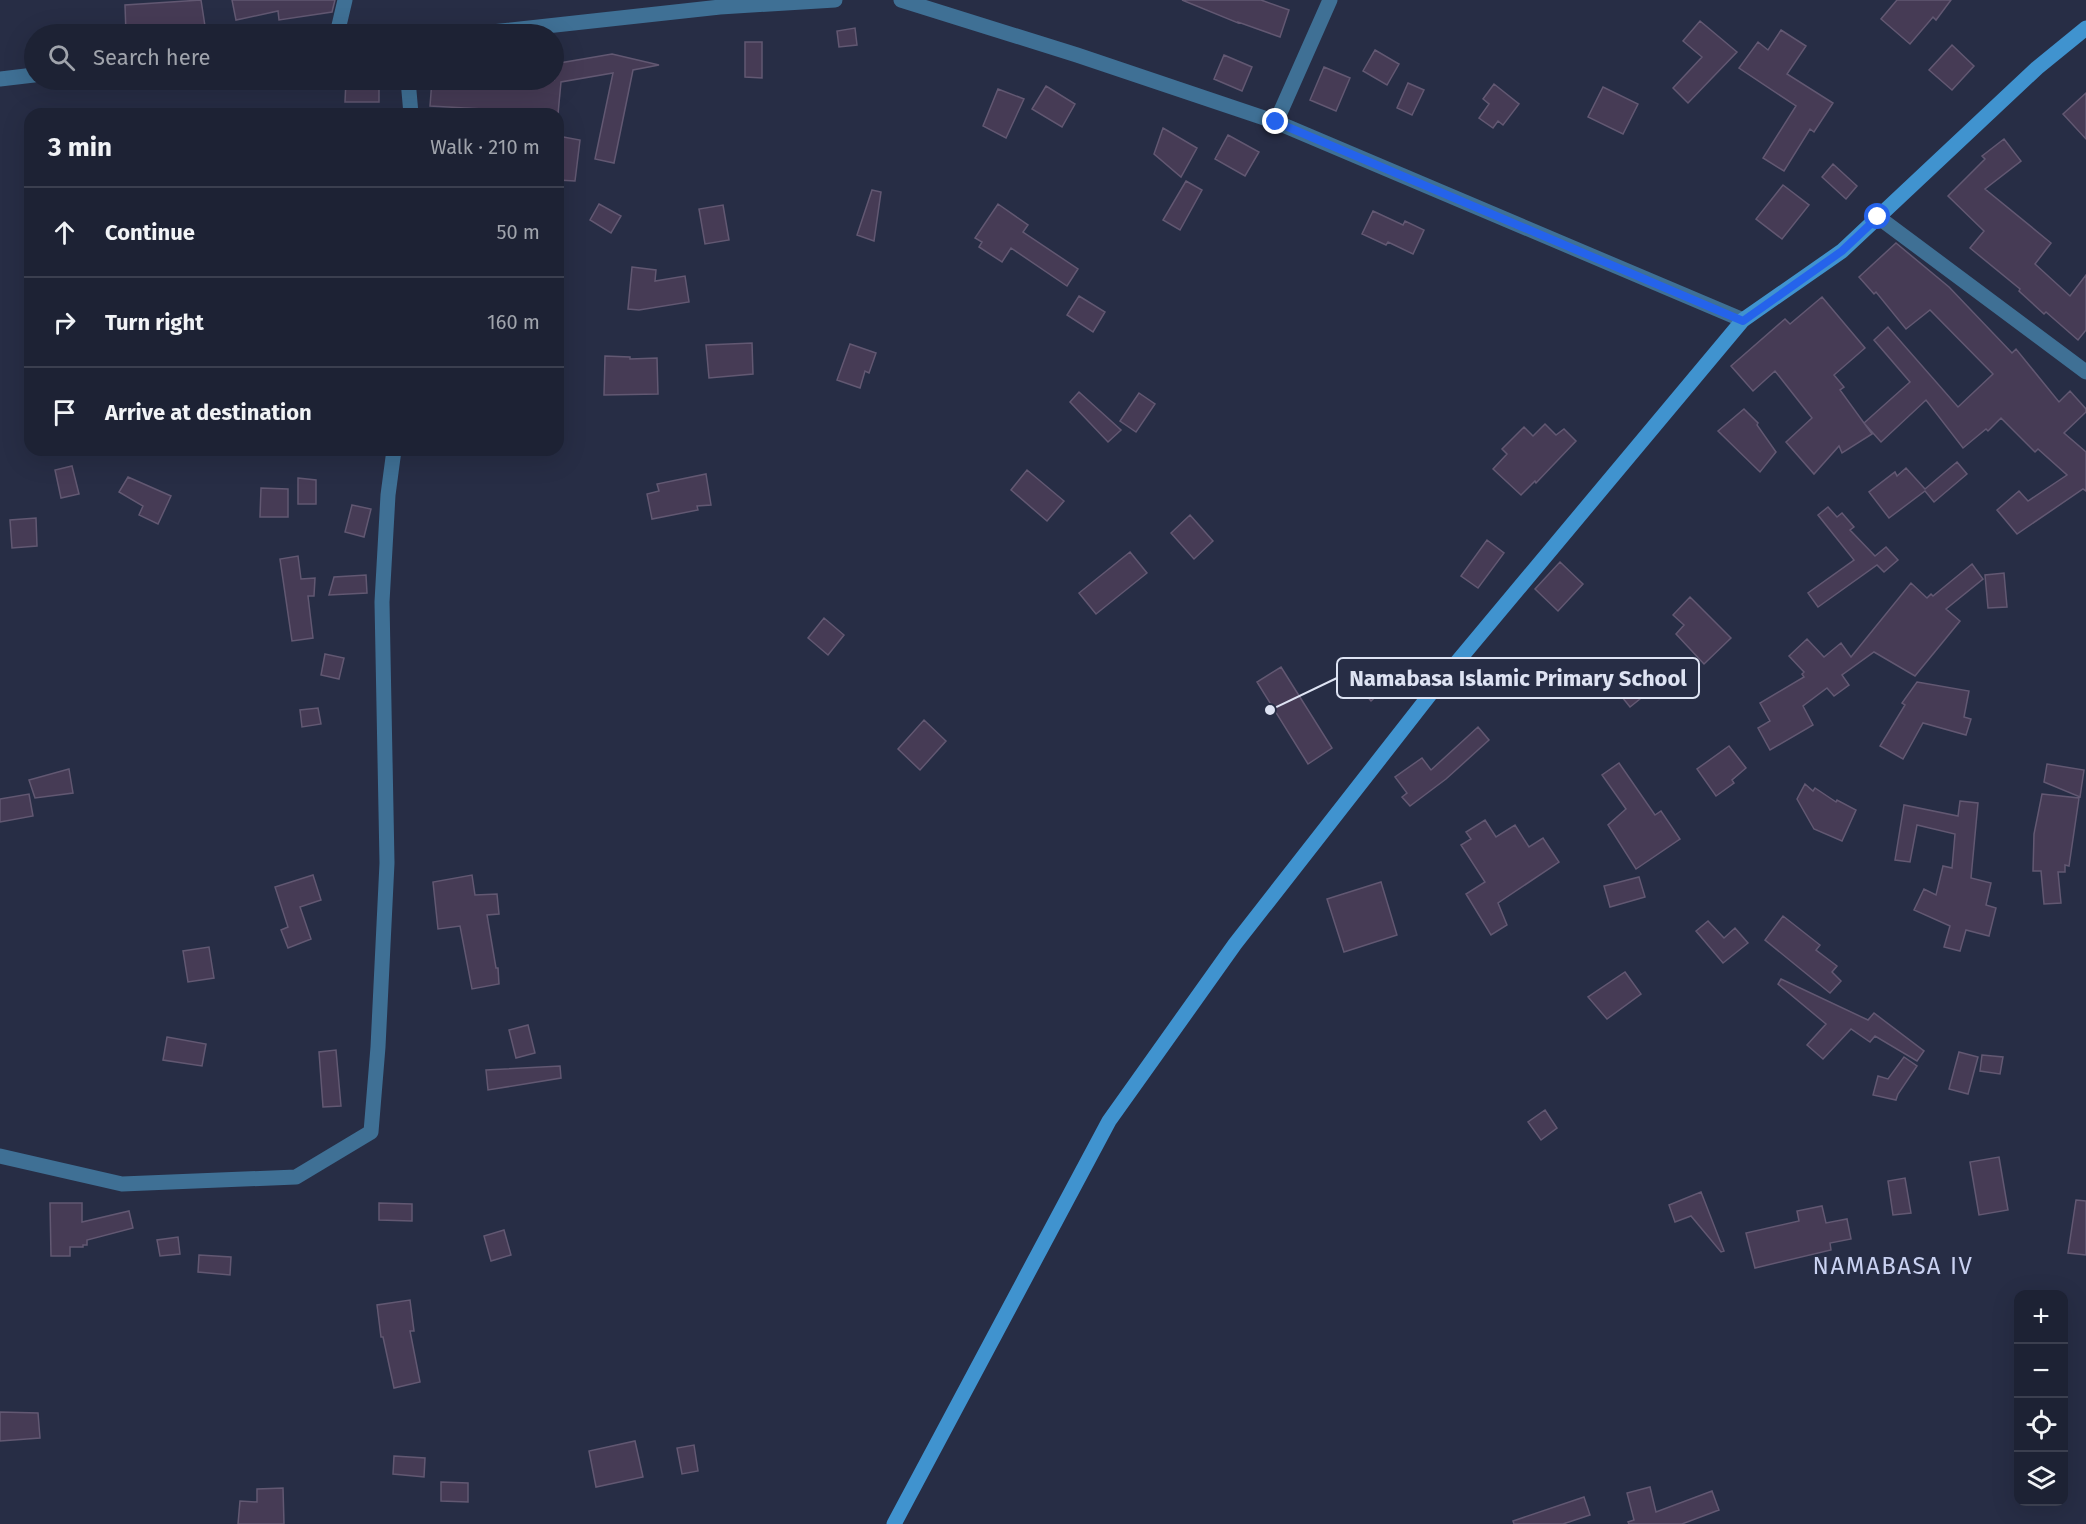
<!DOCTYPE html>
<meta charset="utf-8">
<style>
body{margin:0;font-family:"Fira Sans",sans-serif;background:#2a2f40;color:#f1f3f6}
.controls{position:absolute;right:18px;bottom:18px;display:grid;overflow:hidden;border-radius:12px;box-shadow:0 6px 24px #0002}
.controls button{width:54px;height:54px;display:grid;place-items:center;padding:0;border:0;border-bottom:2px solid #3b3f4f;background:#1d2234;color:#f1f3f6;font:30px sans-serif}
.stop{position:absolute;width:18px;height:18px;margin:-14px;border:4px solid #2563eb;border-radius:50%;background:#fff}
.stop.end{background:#2563eb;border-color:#fff;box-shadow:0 2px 6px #0008}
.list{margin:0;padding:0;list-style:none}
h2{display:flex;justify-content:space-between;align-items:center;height:78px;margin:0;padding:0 24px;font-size:26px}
h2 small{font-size:20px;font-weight:400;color:#a0a4ac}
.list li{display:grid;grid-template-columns:39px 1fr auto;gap:18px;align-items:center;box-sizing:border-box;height:90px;padding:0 24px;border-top:2px solid #3b3f4f}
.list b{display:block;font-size:22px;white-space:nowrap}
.list em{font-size:20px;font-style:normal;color:#a0a4ac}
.icon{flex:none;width:33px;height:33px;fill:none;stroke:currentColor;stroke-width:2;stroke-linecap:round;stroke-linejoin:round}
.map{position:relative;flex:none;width:2086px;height:1524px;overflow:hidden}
.search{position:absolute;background:#1d2234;box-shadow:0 6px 24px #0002;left:24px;top:24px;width:540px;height:66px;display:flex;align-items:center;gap:15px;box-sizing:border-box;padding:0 21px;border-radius:33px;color:#a0a4ac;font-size:22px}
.panel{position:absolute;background:#1d2234;box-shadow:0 6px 24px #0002;left:24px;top:108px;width:540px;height:348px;border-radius:18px}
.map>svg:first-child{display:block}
.building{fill:#463b55;stroke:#625872;stroke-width:1.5}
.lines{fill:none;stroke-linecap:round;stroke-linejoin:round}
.street{stroke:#3f7095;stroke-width:15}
.secondary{stroke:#4093cf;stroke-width:15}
.route{stroke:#2563eb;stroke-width:8}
.labels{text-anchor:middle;stroke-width:4.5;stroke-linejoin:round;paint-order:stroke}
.quarter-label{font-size:24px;letter-spacing:1.5px;fill:#c9d1f1;stroke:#272d45}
.leader{fill:none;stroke:#dee3f3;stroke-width:2}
.callout-dot{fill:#dee3f3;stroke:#272d45;stroke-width:2}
.callout{fill:#272d45;stroke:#dee3f3;stroke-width:2}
.callout-label{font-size:22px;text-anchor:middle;font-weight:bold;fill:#dee3f3}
</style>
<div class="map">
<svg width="2086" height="1524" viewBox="0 0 2086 1524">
<rect width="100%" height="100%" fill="#272d45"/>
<path class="building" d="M 201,0 L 205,26 L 173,31 L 173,34 L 126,34 L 125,5 Z
M 232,0 L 335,0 L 332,12 L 279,20 L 278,11 L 236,20 Z
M 1182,0 L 1261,0 L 1289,10 L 1280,37 L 1238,22 L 1238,23 Z
M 1897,0 L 1951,0 L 1936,20 L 1933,17 L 1910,44 L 1881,19 Z
M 1700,21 L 1737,52 L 1688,103 L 1673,88 L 1702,57 L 1683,41 Z
M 855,28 L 857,45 L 839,47 L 837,31 Z
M 1781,30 L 1806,46 L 1787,74 L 1833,103 L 1814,132 L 1810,129 L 1784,171 L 1763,158 L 1796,106 L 1739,68 L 1758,42 L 1768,50 Z
M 745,42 L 762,42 L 762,78 L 745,77 Z
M 1952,45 L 1974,66 L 1952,90 L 1929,70 Z
M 1375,50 L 1399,64 L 1387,85 L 1363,71 Z
M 612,54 L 659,65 L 633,70 L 614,163 L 595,159 L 613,73 L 561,82 L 558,114 L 521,114 L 521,111 L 430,106 L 432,80 L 463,80 L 463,82 L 529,86 L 529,80 L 554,80 L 554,64 Z
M 1224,55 L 1252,67 L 1242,91 L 1214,79 Z
M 1324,67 L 1350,78 L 1336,111 L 1310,100 Z
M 346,80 L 379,80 L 379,102 L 345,102 Z
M 1408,83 L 1424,90 L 1412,115 L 1397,108 Z
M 1494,84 L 1519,104 L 1503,125 L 1498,121 L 1493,128 L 1479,118 L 1489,104 L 1483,99 Z
M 1046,86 L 1075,104 L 1062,127 L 1032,109 Z
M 1603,87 L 1638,104 L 1623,134 L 1588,117 Z
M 998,89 L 1024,99 L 1006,138 L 983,126 Z
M 2086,93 L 2086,139 L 2063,114 Z
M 1163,128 L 1197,148 L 1181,177 L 1154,154 Z
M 1228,135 L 1259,152 L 1245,176 L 1215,159 Z
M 558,136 L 580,140 L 575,181 L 558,180 Z
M 2004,139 L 2021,161 L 1985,189 L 2051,243 L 2035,264 L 2070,296 L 2086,275 L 2086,330 L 2078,340 L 2046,312 L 2044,314 L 2019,291 L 2020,289 L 1970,248 L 1984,231 L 1948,196 L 1985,159 L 1982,156 Z
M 1833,164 L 1857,186 L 1846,199 L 1822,177 Z
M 1186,181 L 1202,190 L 1180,230 L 1163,220 Z
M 1783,185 L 1809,205 L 1782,239 L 1756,219 Z
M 872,190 L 881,192 L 874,241 L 857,235 Z
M 599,204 L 621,216 L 611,233 L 590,220 Z
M 998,204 L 1028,225 L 1023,232 L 1078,269 L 1067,286 L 1011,248 L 1002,262 L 979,247 L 982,242 L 975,238 Z
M 723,205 L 729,240 L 705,244 L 699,209 Z
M 1373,211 L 1403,225 L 1405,221 L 1424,230 L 1413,254 L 1388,242 L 1386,245 L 1362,234 Z
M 1896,243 L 1949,287 L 2012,353 L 2016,349 L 2059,402 L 2070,391 L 2086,409 L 2086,412 L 2064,433 L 2086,452 L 2086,491 L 2083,489 L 2017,534 L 1997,510 L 2019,491 L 2028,501 L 2067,475 L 2038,449 L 2035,452 L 2001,418 L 1988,431 L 1986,429 L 1963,448 L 1926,400 L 1881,442 L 1864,423 L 1910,382 L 1874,340 L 1888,327 L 1958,407 L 1993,374 L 1930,310 L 1906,329 L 1876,292 L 1874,294 L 1859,277 Z
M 632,267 L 656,270 L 655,281 L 685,276 L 689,302 L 639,310 L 628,309 Z
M 1079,296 L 1105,312 L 1093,332 L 1067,315 Z
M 1822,297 L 1865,348 L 1834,375 L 1844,387 L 1840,390 L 1872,434 L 1842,453 L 1839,446 L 1814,474 L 1786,442 L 1812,418 L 1775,371 L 1753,391 L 1731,366 L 1785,319 L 1790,324 Z
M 752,343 L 753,374 L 709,378 L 706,345 Z
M 850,344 L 876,353 L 869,373 L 865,371 L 860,388 L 837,380 Z
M 605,356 L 630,357 L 630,359 L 657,358 L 658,394 L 604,395 Z
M 1079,392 L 1121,430 L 1108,442 L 1070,402 Z
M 1139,393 L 1155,404 L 1136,432 L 1120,421 Z
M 1744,409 L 1758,423 L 1757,425 L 1776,452 L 1760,472 L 1718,431 Z
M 1545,424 L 1556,435 L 1564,429 L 1576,441 L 1536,483 L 1535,481 L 1521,495 L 1493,469 L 1507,454 L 1502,449 L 1524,427 L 1533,436 Z
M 1957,462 L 1967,474 L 1934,502 L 1925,491 L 1889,518 L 1869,492 L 1895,472 L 1897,476 L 1906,468 L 1925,489 Z
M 72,466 L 79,494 L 61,498 L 55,470 Z
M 1027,470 L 1064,501 L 1047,521 L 1011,490 Z
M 706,474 L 711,505 L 697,506 L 698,510 L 652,519 L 647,494 L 659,491 L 657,484 Z
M 128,477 L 171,496 L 158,524 L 139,515 L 143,506 L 119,492 Z
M 298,478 L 316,480 L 316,504 L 298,504 Z
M 261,488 L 288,489 L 288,517 L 260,517 Z
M 352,505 L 371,509 L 364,537 L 345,532 Z
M 1828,507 L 1837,517 L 1842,513 L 1854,527 L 1850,530 L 1875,556 L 1886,547 L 1898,560 L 1884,572 L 1877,565 L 1818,607 L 1808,593 L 1854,560 L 1818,515 Z
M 1190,515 L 1213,541 L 1194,559 L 1171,533 Z
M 36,518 L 37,546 L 12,548 L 10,520 Z
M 1487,540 L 1504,553 L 1478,588 L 1461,576 Z
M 1130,552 L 1147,573 L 1096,614 L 1079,593 Z
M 298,556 L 301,579 L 315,578 L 314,596 L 308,596 L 313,638 L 292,641 L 280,559 Z
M 1560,562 L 1583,584 L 1558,611 L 1535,589 Z
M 1972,564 L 1983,579 L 1946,609 L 1960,621 L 1915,676 L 1874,652 L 1842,675 L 1849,685 L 1834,696 L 1827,688 L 1803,706 L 1813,725 L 1770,750 L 1758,728 L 1770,721 L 1760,703 L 1804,677 L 1802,674 L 1804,672 L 1789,656 L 1807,639 L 1824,657 L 1841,643 L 1851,657 L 1911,583 L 1927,598 L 1931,594 L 1933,596 Z
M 2004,573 L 2007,607 L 1988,608 L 1985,575 Z
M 366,575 L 367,593 L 329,595 L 334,577 Z
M 1690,597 L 1731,638 L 1704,664 L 1676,634 L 1684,625 L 1673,615 Z
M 824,618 L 844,635 L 828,655 L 808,638 Z
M 325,654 L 344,658 L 339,679 L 321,675 Z
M 1645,661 L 1661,682 L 1630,707 L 1614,687 Z
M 1371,662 L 1390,684 L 1371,701 L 1352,679 Z
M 1281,667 L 1332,748 L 1308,764 L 1257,682 Z
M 1917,682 L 1969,691 L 1964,717 L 1971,719 L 1966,735 L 1923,723 L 1903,759 L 1880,746 L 1905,705 L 1902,703 Z
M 318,708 L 321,724 L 302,727 L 300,710 Z
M 924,720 L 946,741 L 920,770 L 898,749 Z
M 1478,727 L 1489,740 L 1446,779 L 1410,806 L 1402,797 L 1407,793 L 1395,777 L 1422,758 L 1431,770 Z
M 1729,746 L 1746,768 L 1732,780 L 1734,783 L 1716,796 L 1697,769 Z
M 1619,763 L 1655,815 L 1661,811 L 1680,839 L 1636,869 L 1608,825 L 1626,809 L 1602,775 Z
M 2047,764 L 2084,770 L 2080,797 L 2044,782 Z
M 69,769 L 73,793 L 35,798 L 29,780 Z
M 1805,784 L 1813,791 L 1815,788 L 1836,802 L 1837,800 L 1856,810 L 1842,841 L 1814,829 L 1797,799 Z
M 29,794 L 33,816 L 0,822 L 0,799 Z
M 2042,794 L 2079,798 L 2069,866 L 2065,865 L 2065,872 L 2058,872 L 2061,903 L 2044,904 L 2041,871 L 2033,871 L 2034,834 Z
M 1960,801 L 1978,803 L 1971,878 L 1991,883 L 1986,905 L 1996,908 L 1989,936 L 1966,930 L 1960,951 L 1944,947 L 1950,926 L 1914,910 L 1924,889 L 1936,895 L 1943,866 L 1952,868 L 1955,834 L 1917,825 L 1910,862 L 1895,860 L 1904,805 L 1958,816 Z
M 1485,820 L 1496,837 L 1515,825 L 1529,847 L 1543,838 L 1559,862 L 1498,903 L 1507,925 L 1491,935 L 1466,894 L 1485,882 L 1461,845 L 1471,839 L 1466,832 Z
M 313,875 L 321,900 L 300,907 L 311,939 L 288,948 L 281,930 L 288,927 L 275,887 Z
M 472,875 L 475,895 L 497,894 L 499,914 L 487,915 L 496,968 L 498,968 L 499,984 L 472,989 L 460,926 L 438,929 L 433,882 Z
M 1639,877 L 1645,897 L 1610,907 L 1604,886 Z
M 1381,882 L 1397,935 L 1344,952 L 1327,899 Z
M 1783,916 L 1820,945 L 1816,950 L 1837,966 L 1832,972 L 1841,981 L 1830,993 L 1765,940 Z
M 1708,921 L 1724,938 L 1735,928 L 1748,943 L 1723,963 L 1696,931 Z
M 209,947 L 214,978 L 188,982 L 183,951 Z
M 1625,972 L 1641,994 L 1607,1019 L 1588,997 Z
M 1781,979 L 1868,1020 L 1874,1013 L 1924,1051 L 1917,1061 L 1875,1036 L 1870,1042 L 1851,1029 L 1823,1059 L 1807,1045 L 1826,1024 L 1778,984 Z
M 528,1025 L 535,1053 L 516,1058 L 509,1030 Z
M 167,1037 L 206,1044 L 202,1066 L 163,1060 Z
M 336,1050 L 341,1106 L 323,1107 L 319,1052 Z
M 1959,1052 L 1978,1057 L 1968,1094 L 1949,1089 Z
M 1982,1055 L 2003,1057 L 2000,1074 L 1980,1071 Z
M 1904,1057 L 1917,1066 L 1898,1094 L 1896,1100 L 1873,1095 L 1878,1076 L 1888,1079 Z
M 560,1066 L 561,1078 L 488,1090 L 486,1070 Z
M 1545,1110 L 1557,1128 L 1541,1140 L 1528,1122 Z
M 1999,1157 L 2008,1210 L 1979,1215 L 1970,1162 Z
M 1905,1178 L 1911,1213 L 1893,1215 L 1888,1181 Z
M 1701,1192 L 1724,1251 L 1721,1252 L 1691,1216 L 1675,1222 L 1669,1205 Z
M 2076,1200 L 2086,1201 L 2086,1255 L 2068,1253 Z
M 50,1203 L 82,1203 L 82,1222 L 129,1211 L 133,1228 L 87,1240 L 87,1245 L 83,1245 L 83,1247 L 70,1247 L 70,1256 L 51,1256 Z
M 379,1203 L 412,1204 L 412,1221 L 379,1220 Z
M 1822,1206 L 1826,1223 L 1847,1219 L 1851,1239 L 1830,1243 L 1831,1250 L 1755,1268 L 1746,1233 L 1799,1221 L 1797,1211 Z
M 504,1230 L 511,1255 L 491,1261 L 484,1236 Z
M 178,1237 L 180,1254 L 160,1256 L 157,1240 Z
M 199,1255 L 231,1257 L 230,1275 L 198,1272 Z
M 410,1300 L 414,1331 L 410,1331 L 420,1382 L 394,1388 L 383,1337 L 381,1337 L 377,1305 Z
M 0,1412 L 38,1413 L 40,1438 L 0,1441 Z
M 635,1441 L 643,1477 L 596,1487 L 589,1451 Z
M 694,1445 L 698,1471 L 682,1474 L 677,1448 Z
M 394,1456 L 425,1458 L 424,1477 L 393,1474 Z
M 441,1482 L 468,1483 L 468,1502 L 441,1501 Z
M 1650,1487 L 1656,1512 L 1712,1491 L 1719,1510 L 1682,1524 L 1629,1524 L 1628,1522 L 1634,1520 L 1627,1493 Z
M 283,1488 L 284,1524 L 238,1524 L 240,1501 L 257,1502 L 257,1489 Z
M 1584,1497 L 1590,1515 L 1563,1524 L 1514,1524 L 1513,1521 Z"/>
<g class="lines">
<path class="street" d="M 901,0 L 1077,55 L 1276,122 L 1743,320
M 337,34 L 345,0
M 473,34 L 720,7 L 835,0
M 0,79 L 34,75
M 408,80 L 411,114
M 1276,122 L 1330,0
M 1878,217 L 2086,372
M 0,1156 L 122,1184 L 296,1177 L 371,1132 L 378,1047 L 387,863 L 382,602 L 388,495 L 394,450"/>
<path class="secondary" d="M 894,1524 L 1109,1121 L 1235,944 L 1432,692 L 1743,320 L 1842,251 L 2037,68 L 2086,28"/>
</g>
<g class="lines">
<path class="route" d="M 1276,122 L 1743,321 L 1842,251 L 1878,217"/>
</g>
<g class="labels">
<g class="quarter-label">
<text x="1893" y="1274">NAMABASA IV</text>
</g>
</g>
<path class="leader" d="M1270 710L1337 678"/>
<circle class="callout-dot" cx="1270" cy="710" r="6"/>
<rect class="callout" x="1337" y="658" width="362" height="40" rx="6"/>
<g class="callout-label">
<text x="1518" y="686">Namabasa Islamic Primary School</text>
</g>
</svg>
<div class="controls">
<button>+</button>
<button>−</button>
<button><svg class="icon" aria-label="locate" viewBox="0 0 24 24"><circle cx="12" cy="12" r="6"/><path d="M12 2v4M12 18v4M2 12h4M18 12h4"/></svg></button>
<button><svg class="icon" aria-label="layers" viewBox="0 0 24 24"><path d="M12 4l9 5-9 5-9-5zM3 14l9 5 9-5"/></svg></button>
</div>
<div class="stop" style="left:1878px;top:217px"></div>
<div class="stop end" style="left:1276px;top:122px"></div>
<div class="search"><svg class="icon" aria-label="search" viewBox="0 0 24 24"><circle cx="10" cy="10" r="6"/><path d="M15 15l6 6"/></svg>Search here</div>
<section class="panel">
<h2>3 min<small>Walk · 210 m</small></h2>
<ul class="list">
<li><svg class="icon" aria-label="ahead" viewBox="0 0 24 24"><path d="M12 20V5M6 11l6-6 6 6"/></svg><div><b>Continue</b></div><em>50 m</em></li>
<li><svg class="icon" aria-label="right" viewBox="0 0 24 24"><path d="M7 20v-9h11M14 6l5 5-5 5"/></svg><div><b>Turn right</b></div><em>160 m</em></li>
<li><svg class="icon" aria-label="arrive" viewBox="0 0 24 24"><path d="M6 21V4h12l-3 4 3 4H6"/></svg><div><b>Arrive at destination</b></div></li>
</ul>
</section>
</div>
